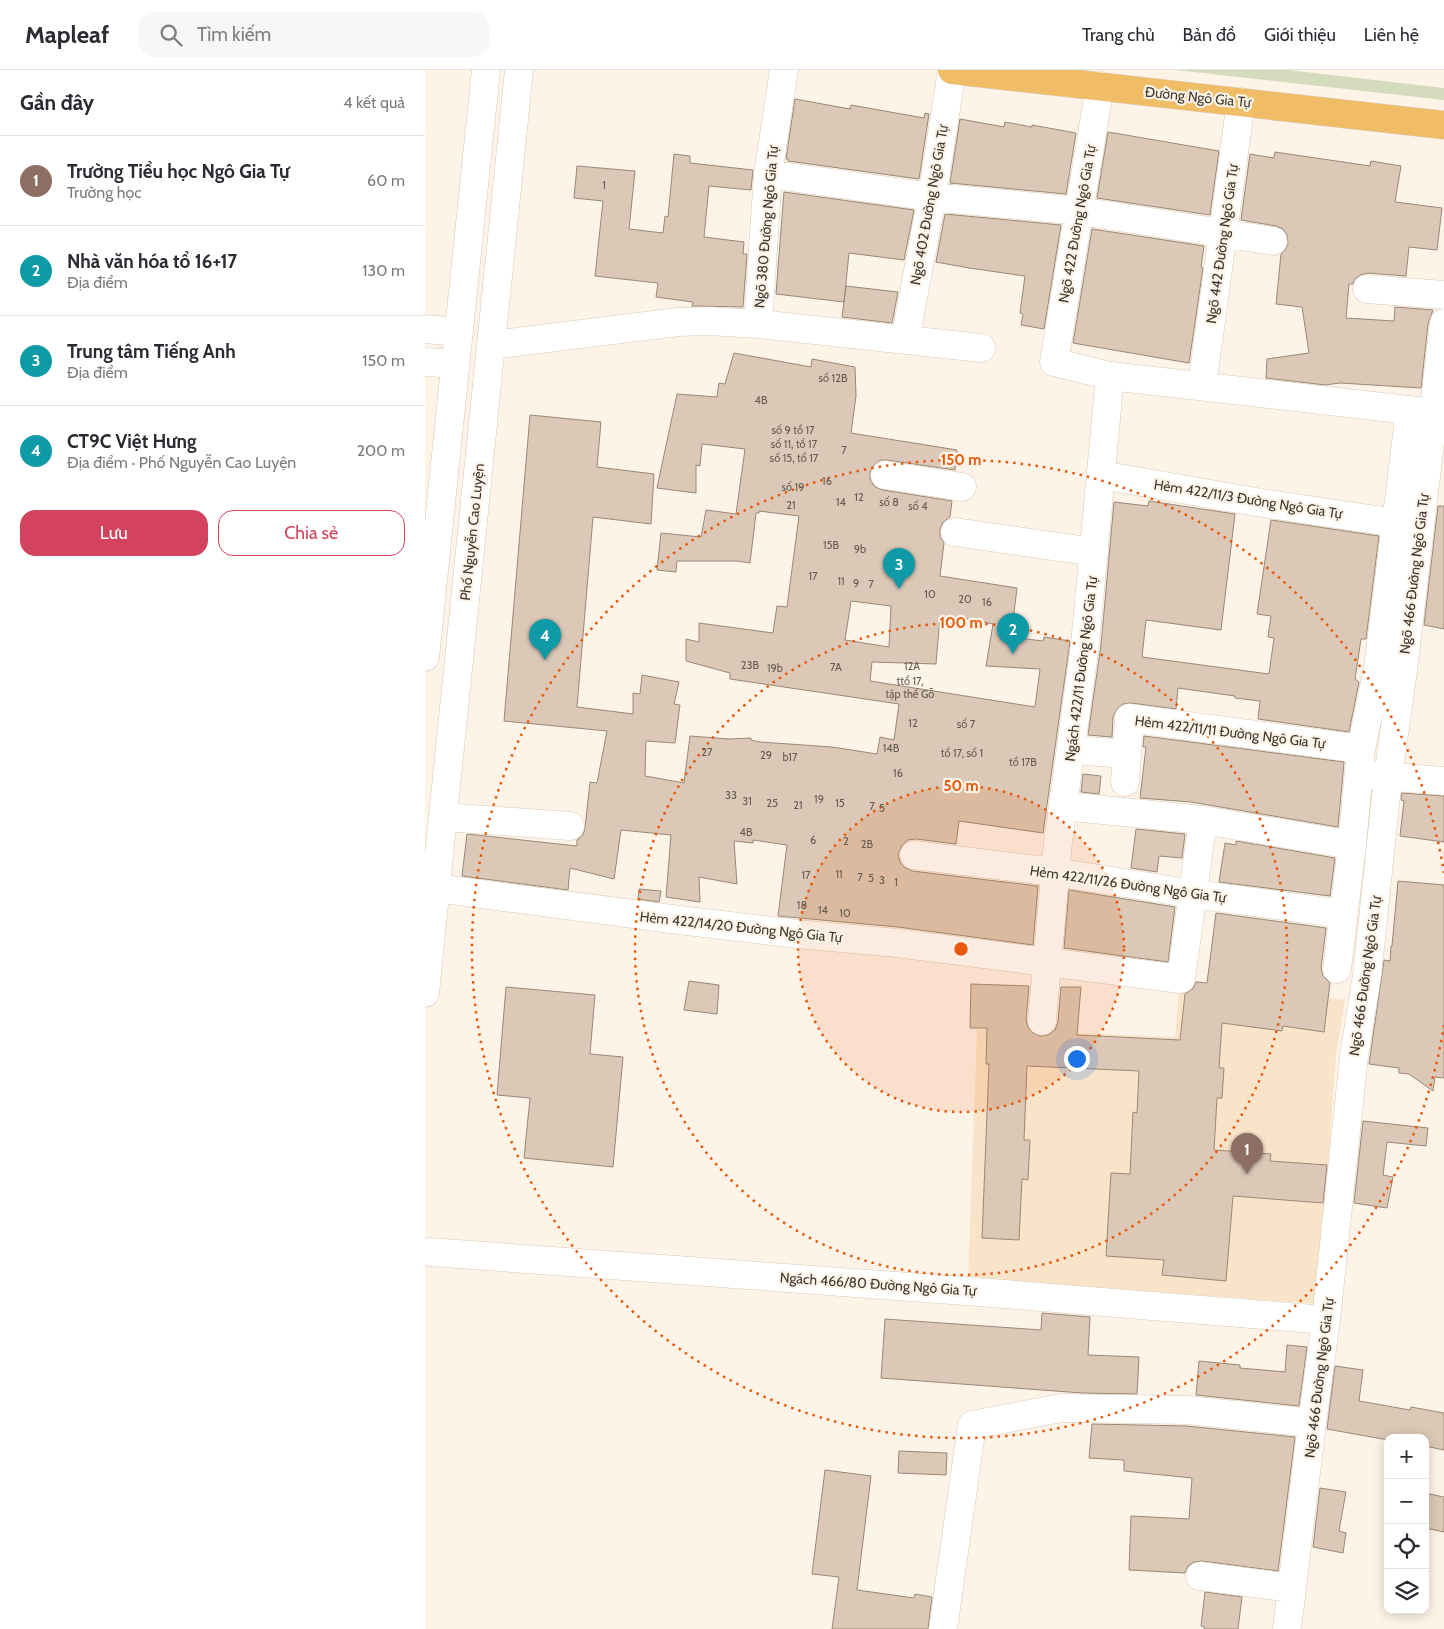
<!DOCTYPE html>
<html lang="vi">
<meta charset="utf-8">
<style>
body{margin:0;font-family:Cabin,sans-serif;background:#f7f7f7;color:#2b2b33}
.controls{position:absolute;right:15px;bottom:15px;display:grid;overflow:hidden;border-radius:10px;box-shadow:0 2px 12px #0003}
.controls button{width:45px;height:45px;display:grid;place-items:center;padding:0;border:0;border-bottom:1px solid #e1e1e2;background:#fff;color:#2b2b33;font:25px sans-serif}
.you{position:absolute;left:651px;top:988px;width:18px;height:18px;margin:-12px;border:4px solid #fff;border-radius:50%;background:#1a73e8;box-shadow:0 0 0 8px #1a73e833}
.badge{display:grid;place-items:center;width:32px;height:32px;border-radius:50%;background:#d4435d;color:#fff;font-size:16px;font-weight:700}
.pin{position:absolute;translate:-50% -41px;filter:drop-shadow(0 1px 2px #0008)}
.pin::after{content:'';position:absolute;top:26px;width:18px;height:15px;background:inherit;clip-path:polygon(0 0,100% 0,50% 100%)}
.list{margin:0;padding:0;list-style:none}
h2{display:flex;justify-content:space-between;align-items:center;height:65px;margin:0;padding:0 20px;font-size:21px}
h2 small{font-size:16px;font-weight:400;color:#7c7c81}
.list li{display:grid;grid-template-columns:32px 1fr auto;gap:15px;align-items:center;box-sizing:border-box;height:90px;padding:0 20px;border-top:1px solid #e1e1e2}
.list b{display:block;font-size:19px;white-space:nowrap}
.list p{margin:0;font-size:16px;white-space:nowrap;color:#7c7c81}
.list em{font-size:16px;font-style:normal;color:#7c7c81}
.actions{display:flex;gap:10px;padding:15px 20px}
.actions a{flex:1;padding:11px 0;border:1px solid #d4435d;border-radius:15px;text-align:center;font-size:18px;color:#d4435d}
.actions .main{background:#d4435d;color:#fff}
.icon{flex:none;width:28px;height:28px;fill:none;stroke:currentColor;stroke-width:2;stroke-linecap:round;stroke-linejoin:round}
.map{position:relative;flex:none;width:1019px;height:1559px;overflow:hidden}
header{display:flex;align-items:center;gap:30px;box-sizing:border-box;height:70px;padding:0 25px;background:#fff;border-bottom:1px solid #e1e1e2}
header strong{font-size:24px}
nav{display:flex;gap:28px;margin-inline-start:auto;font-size:18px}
.search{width:350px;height:45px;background:#f7f7f7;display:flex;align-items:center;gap:12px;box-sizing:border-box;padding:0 18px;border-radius:15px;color:#7c7c81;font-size:19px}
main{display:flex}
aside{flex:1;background:#fff}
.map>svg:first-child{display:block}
.built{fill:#fae4c9}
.green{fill:#d5dcbd}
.building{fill:#dbc8b6;stroke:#9a8877;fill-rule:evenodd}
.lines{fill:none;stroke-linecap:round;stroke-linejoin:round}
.minor-casing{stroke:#d9c9b5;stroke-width:29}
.major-casing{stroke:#d5d3d1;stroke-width:29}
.minor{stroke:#fff;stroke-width:28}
.major{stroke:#f1bc66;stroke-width:28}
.ring{fill:none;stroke:#e8590c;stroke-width:2.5;stroke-dasharray:2.5 5}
.labels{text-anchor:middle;stroke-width:4.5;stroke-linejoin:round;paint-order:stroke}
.number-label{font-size:11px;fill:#655b51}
.street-label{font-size:14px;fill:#3e372f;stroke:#fdf3e7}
.centre{fill:#e8590c;stroke:#fdf3e7;stroke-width:2.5}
.ring-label{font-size:15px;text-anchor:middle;font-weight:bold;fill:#e8590c;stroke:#fdf3e7;stroke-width:4.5;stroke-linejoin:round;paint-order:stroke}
</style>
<header>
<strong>Mapleaf</strong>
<div class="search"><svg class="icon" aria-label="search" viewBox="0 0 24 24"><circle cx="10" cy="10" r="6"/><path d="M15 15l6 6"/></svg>Tìm kiếm</div>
<nav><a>Trang chủ</a><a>Bản đồ</a><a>Giới thiệu</a><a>Liên hệ</a></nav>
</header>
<main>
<aside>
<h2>Gần đây<small>4 kết quả</small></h2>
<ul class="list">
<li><span class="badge" style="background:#8d6e63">1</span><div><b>Trường Tiểu học Ngô Gia Tự</b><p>Trường học</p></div><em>60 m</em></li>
<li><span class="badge" style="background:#0f9aa8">2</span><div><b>Nhà văn hóa tổ 16+17</b><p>Địa điểm</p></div><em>130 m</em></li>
<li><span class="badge" style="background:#0f9aa8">3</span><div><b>Trung tâm Tiếng Anh</b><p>Địa điểm</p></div><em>150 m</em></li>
<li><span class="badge" style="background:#0f9aa8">4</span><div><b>CT9C Việt Hưng</b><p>Địa điểm · Phố Nguyễn Cao Luyện</p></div><em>200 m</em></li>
</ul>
<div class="actions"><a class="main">Lưu</a><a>Chia sẻ</a></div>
</aside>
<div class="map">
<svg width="1019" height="1559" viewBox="0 0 1019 1559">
<rect width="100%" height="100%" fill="#fdf3e7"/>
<path class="built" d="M 755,909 L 920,930 L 911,986 L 893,1234 L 543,1208 L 552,959 L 750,967 Z"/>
<path class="green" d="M 751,0 L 863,0 L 1019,18 L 1019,30 Z"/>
<path class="building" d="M 370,29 L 425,39 L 426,35 L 499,48 L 500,43 L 504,44 L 494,109 L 363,91 L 363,89 L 361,89 Z
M 535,49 L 579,57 L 580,52 L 607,57 L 607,55 L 651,63 L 641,124 L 525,113 Z
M 683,62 L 794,81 L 785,145 L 672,128 Z
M 850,82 L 945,96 L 946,91 L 976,96 L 970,132 L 1017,138 L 1012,180 L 984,177 L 981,206 L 943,203 L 935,205 L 929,210 L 928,214 L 924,214 L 921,248 L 969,251 L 970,237 L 1008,240 L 1003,254 L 996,318 L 915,313 L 900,315 L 841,308 L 842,289 L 884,283 L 877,237 L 851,234 L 856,184 L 860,180 L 863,174 L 862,165 L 858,159 L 851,156 L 816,150 L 825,84 L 849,88 Z
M 249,84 L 265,86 L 265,93 L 328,100 L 326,120 L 284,116 L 279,167 L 319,172 L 318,184 L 322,184 L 318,237 L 267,236 L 268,232 L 231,227 L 233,213 L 170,206 L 178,131 L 149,128 L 152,96 L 210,101 L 204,159 L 238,163 L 240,146 L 243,147 Z
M 359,122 L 489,140 L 479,190 L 424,183 L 419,232 L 351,224 Z
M 520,144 L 636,155 L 619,259 L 596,255 L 598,244 L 595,243 L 600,206 L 544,198 L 511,192 Z
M 667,159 L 779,176 L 776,197 L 778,198 L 764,293 L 648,273 Z
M 421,216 L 473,222 L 467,253 L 417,247 Z
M 309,283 L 386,297 L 387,289 L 430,297 L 431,326 L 426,363 L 532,380 L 530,400 L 462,390 L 455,390 L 448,396 L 445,403 L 445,410 L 450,417 L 458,420 L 527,431 L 525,447 L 518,452 L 515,459 L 515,467 L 519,473 L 515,506 L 592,518 L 586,567 L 618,571 L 619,567 L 645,571 L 618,763 L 534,751 L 531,774 L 491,769 L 483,770 L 477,775 L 473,784 L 475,792 L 479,797 L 487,801 L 613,816 L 608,875 L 473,857 L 353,846 L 362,775 L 328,770 L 328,773 L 309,771 L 312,814 L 274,807 L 275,832 L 241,827 L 246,765 L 196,760 L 189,809 L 145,798 L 143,820 L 37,806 L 42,764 L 152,776 L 152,770 L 158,765 L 160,758 L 165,712 L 172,713 L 182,661 L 79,651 L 105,345 L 176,352 L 172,397 L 229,404 L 226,454 L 168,447 L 152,637 L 208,644 L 208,623 L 215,624 L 217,605 L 254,612 L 249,634 L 255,635 L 250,673 L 221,671 L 220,706 L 259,713 L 265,666 L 304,669 L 326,668 L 326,670 L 335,672 L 407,677 L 452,684 L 455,667 L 469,670 L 474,634 L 305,609 L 305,603 L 261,591 L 261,569 L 274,572 L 274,553 L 348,563 L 352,536 L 362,537 L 374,446 L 334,441 L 334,443 L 331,443 L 325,493 L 312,491 L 252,491 L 251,502 L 232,500 L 236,463 L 276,467 L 281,440 L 311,444 L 320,379 L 277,374 L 275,396 L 271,395 L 271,423 L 232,418 L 252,324 L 292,327 L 294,313 L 300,314 ZM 426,531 L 466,536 L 464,577 L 420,570 ZM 515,547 L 544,549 L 568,554 L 561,596 L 615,599 L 610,637 L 445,611 L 447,592 L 511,594 Z
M 724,431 L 810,444 L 796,560 L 721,550 L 717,587 L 844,604 L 849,568 L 843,567 L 846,546 L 832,544 L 846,450 L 954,466 L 941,569 L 936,569 L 930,609 L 934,612 L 924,662 L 833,649 L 835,631 L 810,628 L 810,626 L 753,618 L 751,639 L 706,633 L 698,634 L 692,639 L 688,647 L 687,667 L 663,665 L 676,575 L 689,432 L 723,436 Z
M 1013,436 L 1019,436 L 1019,559 L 999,555 Z
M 719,666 L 919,692 L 913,757 L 766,732 L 715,728 L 721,677 L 718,677 Z
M 658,704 L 676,706 L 674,724 L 656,722 Z
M 977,723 L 1019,726 L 1019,772 L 975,766 L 979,731 L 976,730 Z
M 711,759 L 760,764 L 757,788 L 734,786 L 732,802 L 706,798 Z
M 811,771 L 910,788 L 905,826 L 794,812 L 800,773 L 811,775 Z
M 973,811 L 1019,815 L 1019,1008 L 1010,1007 L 1008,1021 L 984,1004 L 974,1003 L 974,998 L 944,994 L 959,890 L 965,891 L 966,876 L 967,876 Z
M 214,819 L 236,821 L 234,832 L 213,829 Z
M 644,820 L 750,837 L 743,892 L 639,878 Z
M 791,843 L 901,858 L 896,898 L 898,906 L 905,913 L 899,962 L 858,956 L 857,961 L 797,953 L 794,998 L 799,998 L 797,1028 L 792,1028 L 789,1080 L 846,1084 L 845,1091 L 902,1095 L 898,1133 L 808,1126 L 801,1211 L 737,1205 L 739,1190 L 681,1186 L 686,1103 L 705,1104 L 708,1042 L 712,1043 L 714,1001 L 602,996 L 599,1070 L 605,1070 L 603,1110 L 597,1109 L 594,1170 L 557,1168 L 564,994 L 561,994 L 562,958 L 545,958 L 546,914 L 604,916 L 601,950 L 603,957 L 608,963 L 615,966 L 623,965 L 630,960 L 633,952 L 636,917 L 656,917 L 652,965 L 755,970 L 760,924 L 768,919 L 771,912 L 782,913 Z
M 264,911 L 294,915 L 292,944 L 259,940 Z
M 81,917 L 170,925 L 165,984 L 198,987 L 188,1097 L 99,1088 L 105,1028 L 72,1025 Z
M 938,1051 L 1003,1058 L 1001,1076 L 962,1072 L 958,1105 L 968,1107 L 962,1138 L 929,1133 Z
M 617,1243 L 665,1247 L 663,1285 L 714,1287 L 712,1324 L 657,1323 L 456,1308 L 460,1249 L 616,1260 Z
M 862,1275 L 882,1277 L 874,1336 L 771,1325 L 774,1291 L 815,1295 L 815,1298 L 860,1302 Z
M 910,1296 L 938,1300 L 934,1331 L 985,1340 L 986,1337 L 1019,1343 L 1019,1380 L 1000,1376 L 1000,1368 L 963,1368 L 963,1370 L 902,1359 Z
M 667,1354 L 761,1356 L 870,1367 L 853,1501 L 777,1491 L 769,1492 L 763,1496 L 760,1503 L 704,1500 L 706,1446 L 764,1449 L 767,1408 L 699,1401 L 699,1390 L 664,1388 Z
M 474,1381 L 522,1383 L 521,1405 L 473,1403 Z
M 400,1400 L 446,1406 L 432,1520 L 489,1528 L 490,1524 L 507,1527 L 503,1559 L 407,1559 L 414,1507 L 387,1504 Z
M 895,1418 L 921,1422 L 914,1461 L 921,1463 L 918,1483 L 888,1477 Z
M 1000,1423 L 1019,1427 L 1019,1462 L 1000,1458 Z
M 780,1522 L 817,1527 L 813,1559 L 779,1559 L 780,1557 L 776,1556 Z"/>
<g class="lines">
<g class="minor-casing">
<path id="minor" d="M 675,16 L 629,292 L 685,306 L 1019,344
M 343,104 L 507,127 L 655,141 L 848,171
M 942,219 L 1019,225
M 333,254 L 343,104 L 359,0
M 0,259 L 34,262
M 480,270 L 507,127 L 527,0
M 67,275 L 253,252 L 284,251 L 333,254 L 556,278
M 0,292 L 30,294
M 777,316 L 816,32
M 460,405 L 537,417
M 676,405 L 831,432 L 971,453
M 530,462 L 669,482
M 0,587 L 61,0
M 647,680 L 702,684 L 704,648 L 936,679
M 945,705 L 1019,711
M 700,712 L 702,684
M 638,736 L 778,750 L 927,775
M 18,747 L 145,756
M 489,785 L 630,802 L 769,824 L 918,844
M 11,818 L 246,849 L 372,864 L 472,873 L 756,909 L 778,750
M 912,899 L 927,775 L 936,679 L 953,598 L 985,340
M 0,923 L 94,0
M 617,951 L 633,772 L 660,574 L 685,306
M 5,1182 L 554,1222 L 901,1250
M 775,1506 L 866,1518
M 518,1559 L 547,1355 L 636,1338 L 762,1340 L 887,1353
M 862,1559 L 887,1353 L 901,1250 L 929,986 L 942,906 L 963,707 L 978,601 L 1019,253"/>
</g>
<g class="major-casing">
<path id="major" d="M 527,0 L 1019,55"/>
</g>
<use href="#minor" class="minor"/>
<use href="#major" class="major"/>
</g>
<circle cx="536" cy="879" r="163" fill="#e8590c" fill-opacity=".12"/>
<g class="ring">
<circle cx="536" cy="879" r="163"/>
<circle cx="536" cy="879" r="326"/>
<path d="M1019 955A489 489 0 1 1 1019 803"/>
</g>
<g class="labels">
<g class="number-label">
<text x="179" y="119">1</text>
<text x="408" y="312">số 12B</text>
<text x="336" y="334">4B</text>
<text x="368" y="364">số 9 tổ 17</text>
<text x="369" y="378">số 11, tổ 17</text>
<text x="419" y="384">7</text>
<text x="369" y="392">số 15, tổ 17</text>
<text x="402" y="415">16</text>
<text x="368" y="421">số 19</text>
<text x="434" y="431">12</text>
<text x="416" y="436">14</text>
<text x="464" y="436">số 8</text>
<text x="366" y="439">21</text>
<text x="493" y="440">số 4</text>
<text x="406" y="479">15B</text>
<text x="435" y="483">9b</text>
<text x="388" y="510">17</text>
<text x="416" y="515">11</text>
<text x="431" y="517">9</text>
<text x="446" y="518">7</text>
<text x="505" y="528">10</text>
<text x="540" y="533">20</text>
<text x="562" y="536">16</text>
<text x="325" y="599">23B</text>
<text x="487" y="600">12A</text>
<text x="411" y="601">7A</text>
<text x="350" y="602">19b</text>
<text x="485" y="615">ttổ 17,<tspan x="485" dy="13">tập thể Gỗ</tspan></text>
<text x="488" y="657">12</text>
<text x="541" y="658">số 7</text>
<text x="466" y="682">14B</text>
<text x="282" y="686">27</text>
<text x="537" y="687">tổ 17, số 1</text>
<text x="341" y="689">29</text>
<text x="365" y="691">b17</text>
<text x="598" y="696">tổ 17B</text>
<text x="473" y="707">16</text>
<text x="306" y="729">33</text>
<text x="394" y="733">19</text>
<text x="322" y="735">31</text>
<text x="347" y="737">25</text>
<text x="415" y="737">15</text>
<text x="373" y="739">21</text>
<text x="447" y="740">7</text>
<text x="457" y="742">5</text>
<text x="321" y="766">4B</text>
<text x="388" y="774">6</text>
<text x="421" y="775">2</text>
<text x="442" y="778">2B</text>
<text x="414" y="808">11</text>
<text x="381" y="809">17</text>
<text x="435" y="811">7</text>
<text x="446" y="812">5</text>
<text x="457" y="814">3</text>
<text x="471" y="816">1</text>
<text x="377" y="839">18</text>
<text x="398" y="844">14</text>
<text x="420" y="847">10</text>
</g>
<g class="street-label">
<text transform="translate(773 27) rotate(6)" y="5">Đường Ngô Gia Tự</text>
<text transform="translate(504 135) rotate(-80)" y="5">Ngõ 402 Đường Ngô Gia Tự</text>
<text transform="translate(652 154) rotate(-80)" y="5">Ngõ 422 Đường Ngô Gia Tự</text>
<text transform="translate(341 157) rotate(-85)" y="5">Ngõ 380 Đường Ngô Gia Tự</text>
<text transform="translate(797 174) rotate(-82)" y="5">Ngõ 442 Đường Ngô Gia Tự</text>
<text transform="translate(823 429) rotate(9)" y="5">Hẻm 422/11/3 Đường Ngô Gia Tự</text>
<text transform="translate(47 462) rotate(-84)" y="5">Phố Nguyễn Cao Luyện</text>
<text transform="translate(989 504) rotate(-83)" y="5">Ngõ 466 Đường Ngô Gia Tự</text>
<text transform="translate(656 599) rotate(-83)" y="5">Ngách 422/11 Đường Ngô Gia Tự</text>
<text transform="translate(805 662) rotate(7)" y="5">Hẻm 422/11/11 Đường Ngô Gia Tự</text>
<text transform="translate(703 814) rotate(8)" y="5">Hẻm 422/11/26 Đường Ngô Gia Tự</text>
<text transform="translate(316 857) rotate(6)" y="5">Hẻm 422/14/20 Đường Ngô Gia Tự</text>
<text transform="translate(940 906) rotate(-82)" y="5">Ngõ 466 Đường Ngô Gia Tự</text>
<text transform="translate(453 1214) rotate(4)" y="5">Ngách 466/80 Đường Ngô Gia Tự</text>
<text transform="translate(894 1308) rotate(-83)" y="5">Ngõ 466 Đường Ngô Gia Tự</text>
</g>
</g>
<circle cx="536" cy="879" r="8" class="centre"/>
<g class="ring-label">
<text x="536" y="395">150 m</text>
<text x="536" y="558">100 m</text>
<text x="536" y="721">50 m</text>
</g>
</svg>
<div class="controls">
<button>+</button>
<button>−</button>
<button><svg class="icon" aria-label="locate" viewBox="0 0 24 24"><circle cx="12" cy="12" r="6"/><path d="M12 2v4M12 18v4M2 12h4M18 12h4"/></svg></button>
<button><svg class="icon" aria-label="layers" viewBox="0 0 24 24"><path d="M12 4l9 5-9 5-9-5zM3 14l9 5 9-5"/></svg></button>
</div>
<div class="you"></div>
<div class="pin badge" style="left:822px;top:1104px;background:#8d6e63">1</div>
<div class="pin badge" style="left:588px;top:584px;background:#0f9aa8">2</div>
<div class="pin badge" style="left:474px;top:519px;background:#0f9aa8">3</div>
<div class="pin badge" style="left:120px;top:590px;background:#0f9aa8">4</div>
</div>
</main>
